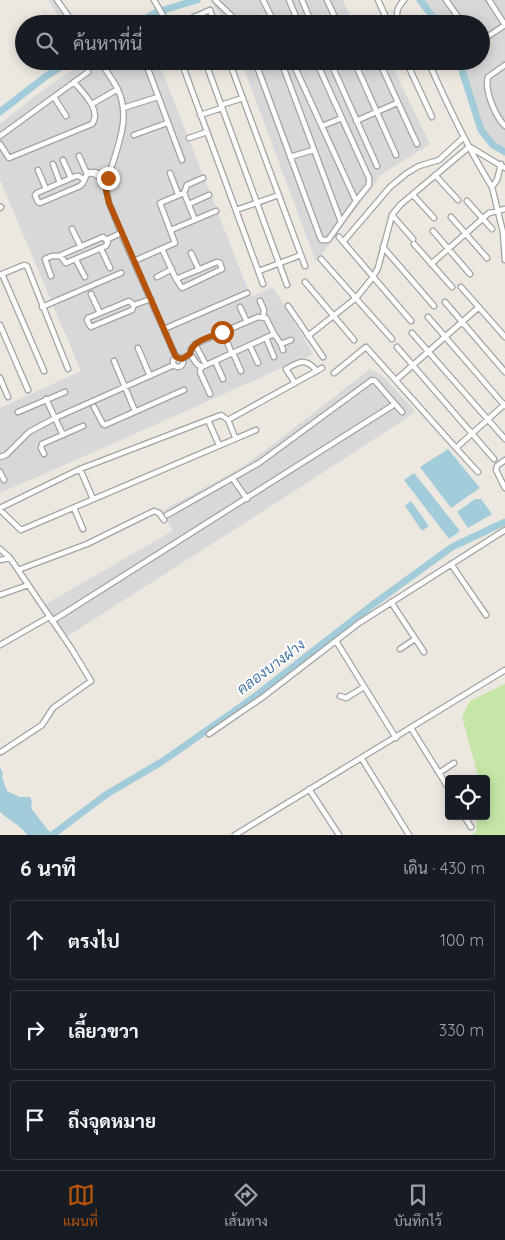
<!DOCTYPE html>
<html lang="th">
<meta charset="utf-8">
<style>
body{margin:0;font-family:Quicksand,Sarabun,sans-serif;background:#242831;color:#f1f3f6}
.controls{position:absolute;right:15px;bottom:15px;display:grid;overflow:hidden;border-radius:5px;box-shadow:0 2px 12px #0003}
.controls button{width:45px;height:45px;display:grid;place-items:center;padding:0;border:0;border-bottom:1px solid #363941;background:#171b24;color:#f1f3f6;font:25px sans-serif}
.stop{position:absolute;width:15px;height:15px;margin:-11px;border:4px solid #b45309;border-radius:50%;background:#fff}
.stop.end{background:#b45309;border-color:#fff;box-shadow:0 1px 5px #0008}
.list{margin:0;padding:0;list-style:none}
h2{display:flex;justify-content:space-between;align-items:center;height:65px;margin:0;padding:0 20px;font-size:21px}
h2 small{font-size:16px;font-weight:400;color:#9ea1a6}
.list li{display:grid;grid-template-columns:32px 1fr auto;gap:15px;align-items:center;box-sizing:border-box;height:80px;margin:0 10px 10px;padding:0 10px;border:1px solid #363941;border-radius:5px}
.list b{display:block;font-size:19px;white-space:nowrap}
.list em{font-size:16px;font-style:normal;color:#9ea1a6}
.icon{flex:none;width:28px;height:28px;fill:none;stroke:currentColor;stroke-width:2;stroke-linecap:round;stroke-linejoin:round}
.map{position:relative;flex:none;width:505px;height:835px;overflow:hidden}
.search{position:absolute;background:#171b24;box-shadow:0 2px 12px #0003;left:15px;right:15px;top:15px;height:55px;display:flex;align-items:center;gap:12px;box-sizing:border-box;padding:0 18px;border-radius:28px;color:#9ea1a6;font-size:19px}
.sheet{height:335px;background:#171b24}
nav{display:flex;justify-content:space-around;align-items:center;box-sizing:border-box;height:70px;border-top:1px solid #363941;background:#171b24;font-size:14px;color:#9ea1a6}
nav a{display:grid;justify-items:center;gap:2px}
nav .on{color:#b45309}
.map>svg:first-child{display:block}
.residential{fill:#d9d8d8}
.grass{fill:#c6e6a7}
.water{fill:#a2ccd9}
.lines{fill:none;stroke-linecap:round;stroke-linejoin:round}
.river{stroke:#a2ccd9;stroke-width:7}
.street-casing{stroke:#a2a2a2;stroke-width:7}
.street{stroke:#fff;stroke-width:4.5}
.route{stroke:#b45309;stroke-width:6}
.labels{text-anchor:middle;stroke-width:4;stroke-linejoin:round;paint-order:stroke}
.water-label{font-size:15px;font-style:italic;fill:#4c78a6;stroke:#fff}
</style>
<div class="map">
<svg width="505" height="835" viewBox="0 0 505 835">
<rect width="100%" height="100%" fill="#ece8e0"/>
<path class="residential" d="M 48,0 L 57,0 L 73,24 L 64,24 Z
M 221,0 L 343,0 L 354,24 L 227,24 L 224,18 L 212,4 Z
M 421,0 L 505,0 L 505,152 L 492,143 L 480,126 L 460,61 L 481,61 L 481,24 L 438,24 Z
M 85,61 L 158,61 L 251,297 L 273,287 L 313,354 L 103,448 L 0,493 L 0,408 L 81,371 L 0,180 L 0,124 L 35,96 Z
M 241,61 L 390,61 L 430,144 L 379,176 L 372,163 L 379,178 L 316,262 Z
M 370,369 L 384,377 L 415,411 L 407,418 L 265,510 L 63,639 L 44,605 L 173,531 L 162,511 L 237,470 L 266,450 Z"/>
<path class="grass" d="M 505,684 L 505,835 L 472,835 L 476,832 L 477,816 L 486,816 L 486,779 L 479,779 L 462,717 L 470,701 Z"/>
<path class="water" d="M 448,449 L 480,488 L 451,508 L 420,467 Z
M 414,473 L 460,531 L 449,539 L 404,480 Z
M 475,499 L 481,499 L 492,514 L 468,528 L 457,512 Z
M 411,501 L 429,526 L 422,531 L 405,506 Z
M 0,767 L 3,773 L 2,777 L 7,791 L 20,797 L 30,797 L 32,802 L 31,808 L 52,835 L 27,835 C 20,824 9,821 0,812 Z"/>
<g class="lines">
<path class="river" d="M 420,0 L 438,24
M 135,24 L 157,12 L 197,0
M 459,61 L 481,130 L 493,145 L 505,152
M 0,112 L 45,77 L 70,61
M 52,835 L 107,794 L 163,761 L 253,698 L 375,603 L 452,547 L 505,522"/>
<g class="street-casing">
<path id="street" d="M 57,0 L 74,24
M 154,0 L 168,24
M 215,0 L 240,24
M 263,0 L 275,24
M 289,0 L 299,24
M 302,0 L 312,24
M 327,0 L 338,24
M 378,0 L 389,24
M 446,0 L 463,24
M 489,0 L 505,25
M 178,24 L 210,10 L 215,24
M 401,24 C 394,15 397,8 404,0
M 481,41 L 505,25
M 100,61 C 105,70 112,78 117,88 C 134,120 113,155 106,186 L 109,203 L 121,233 L 176,357
M 145,61 L 182,160
M 181,61 L 263,284
M 205,61 L 287,285
M 229,61 L 305,266
M 255,61 L 320,237 L 322,240 L 328,240 L 356,201 L 292,61
M 281,61 L 341,222
M 316,61 L 369,178 L 369,185 L 356,201
M 330,61 L 377,166
M 354,61 L 396,155
M 379,61 L 417,144
M 406,61 L 432,117
M 428,61 C 447,104 467,147 492,187 L 497,180 L 501,164
M 505,65 L 488,77 C 484,91 496,117 505,126
M 54,97 L 66,116
M 92,104 L 118,89
M 221,105 L 243,98
M 123,108 L 158,97
M 200,115 L 222,108
M 356,121 L 397,103
M 322,126 L 342,118
M 134,135 L 167,123
M 0,136 L 88,72
M 189,138 L 207,132
M 0,144 L 9,158 L 92,124 C 102,110 83,93 74,82
M 470,147 L 505,168
M 79,156 L 87,174 L 95,172 L 108,177
M 290,157 L 313,150
M 63,160 L 71,178
M 53,164 L 60,183
M 38,170 L 46,189
M 90,172 L 107,181
M 170,173 L 178,194
M 435,175 L 458,200
M 83,179 L 79,176 L 76,176 L 37,193 L 35,195 L 38,202 L 40,203 L 80,186 L 83,183 L 87,174
M 492,187 L 503,232 L 505,260
M 184,193 L 187,185 L 203,178
M 413,195 L 434,218
M 467,201 L 492,229
M 189,204 L 209,195
M 0,208 L 1,207
M 236,210 L 279,195
M 392,215 L 413,239
M 451,217 L 487,258
M 72,229 L 81,247
M 171,230 L 216,211
M 433,231 L 470,274
M 103,237 L 108,242 L 106,246 L 66,263 L 61,257 L 61,255 Z
M 339,237 L 411,321
M 106,240 L 121,233
M 343,242 L 390,187 L 407,173 L 419,166 L 439,160 L 464,137
M 414,244 L 452,287
M 383,247 L 434,306
M 101,249 L 110,268
M 162,249 L 176,279 L 217,262 L 220,263 L 222,269 L 182,288 L 176,279
M 191,253 L 199,270
M 321,259 L 392,339
M 76,260 L 85,277
M 134,261 L 175,243 L 160,203 L 184,193 L 195,220
M 431,264 L 489,213 L 505,209
M 259,271 L 301,255
M 2,274 L 44,371
M 0,275 L 24,265 L 27,266 L 68,369
M 51,276 L 45,259 L 52,256 L 60,256
M 157,277 L 172,269
M 305,282 L 354,340
M 461,287 L 505,337
M 91,294 L 100,313
M 129,301 L 134,305 L 132,310 L 91,327 L 90,326 L 87,320 L 88,318 Z
M 260,301 L 264,310 L 263,317
M 445,302 L 505,372
M 134,305 L 151,299
M 288,306 L 323,357
M 42,307 L 121,273
M 240,307 L 247,322
M 428,317 L 505,406
M 0,325 L 28,390
M 164,329 L 247,293
M 223,332 L 232,354
M 412,333 L 505,439
M 274,334 L 281,344 L 283,350
M 308,336 L 356,298 L 373,277 L 378,268 L 392,215 L 400,205 L 469,147
M 266,338 L 274,357
M 195,344 L 206,365
M 281,344 L 291,340
M 250,346 L 258,363
M 397,347 L 494,459
M 138,348 L 150,376
M 233,353 L 241,371
M173 362a5 5 0 1 1 10 0a5 5 0 1 1-10 0Z
M 182,359 L 190,354 L 191,349 L 195,344 L 258,317 L 266,318 L 274,334 L 202,367 L 197,364 L 190,354
M 114,361 L 135,411
M 215,361 L 223,379
M 201,366 L 200,372 L 210,394
M 334,373 L 366,347 L 456,448 L 505,404
M 0,378 L 8,397
M 396,380 L 479,307
M 295,383 L 286,369 C 299,362 305,357 317,371
M 46,399 L 63,435
M 94,407 L 103,424 L 105,425 L 184,390
M 18,412 L 65,392
M 208,420 L 219,445
M 228,420 L 322,368
M 456,448 L 478,472
M 44,454 L 41,448 L 42,444 L 83,426
M 0,457 L 6,455 L 29,432 L 55,418 L 174,365
M 505,460 L 497,466 L 496,470 L 505,488
M 80,469 L 93,499
M 0,472 L 4,480
M 233,479 L 247,499
M 0,508 L 80,469 L 221,415 L 228,420 L 235,437
M 74,508 L 83,529
M 0,510 L 21,530 L 256,430
M 167,515 L 259,463 L 372,380 L 375,381 L 402,412
M 0,549 L 10,558 L 71,648 L 91,681 L 53,708 L 42,725 L 1,752
M 0,560 L 10,558
M 451,564 L 486,615
M 18,570 L 87,544 L 154,511 L 159,513 L 164,520
M 0,595 L 28,585
M 391,602 L 424,652
M 52,621 L 395,404
M 336,641 L 396,738
M 0,645 L 49,617
M 400,649 L 415,639
M 340,696 L 346,698 L 364,687
M 411,728 L 449,789
M 209,734 L 263,697 L 359,623 L 505,530
M 362,759 L 409,835
M 439,773 L 454,763
M 309,789 L 339,835
M 464,816 L 471,827
M 235,835 L 505,670"/>
</g>
<use href="#street" class="street"/>
</g>
<g class="lines">
<path class="route" d="M 108,178 L 106,191 L 109,203 L 176,357 L 182,359 L 190,354 C 192,340 211,337 222,332"/>
</g>
<g class="labels">
<g class="water-label">
<text transform="translate(271 667) rotate(-37)" y="5">คลองบางฝาง</text>
</g>
</g>
</svg>
<div class="controls">
<button><svg class="icon" aria-label="locate" viewBox="0 0 24 24"><circle cx="12" cy="12" r="6"/><path d="M12 2v4M12 18v4M2 12h4M18 12h4"/></svg></button>
</div>
<div class="stop" style="left:222px;top:332px"></div>
<div class="stop end" style="left:108px;top:178px"></div>
<div class="search"><svg class="icon" aria-label="search" viewBox="0 0 24 24"><circle cx="10" cy="10" r="6"/><path d="M15 15l6 6"/></svg>ค้นหาที่นี่</div>
</div>
<section class="sheet">
<h2>6 นาที<small>เดิน · 430 m</small></h2>
<ul class="list">
<li><svg class="icon" aria-label="ahead" viewBox="0 0 24 24"><path d="M12 20V5M6 11l6-6 6 6"/></svg><div><b>ตรงไป</b></div><em>100 m</em></li>
<li><svg class="icon" aria-label="right" viewBox="0 0 24 24"><path d="M7 20v-9h11M14 6l5 5-5 5"/></svg><div><b>เลี้ยวขวา</b></div><em>330 m</em></li>
<li><svg class="icon" aria-label="arrive" viewBox="0 0 24 24"><path d="M6 21V4h12l-3 4 3 4H6"/></svg><div><b>ถึงจุดหมาย</b></div></li>
</ul>
</section>
<nav>
<a class="on"><svg class="icon" aria-label="map" viewBox="0 0 24 24"><path d="M3 6l6-2 6 2 6-2v14l-6 2-6-2-6 2zM9 4v14M15 6v14"/></svg>แผนที่</a>
<a><svg class="icon" aria-label="directions" viewBox="0 0 24 24"><path d="M12 3l9 9-9 9-9-9zM9 14v-3h6M13 9l2 2-2 2"/></svg>เส้นทาง</a>
<a><svg class="icon" aria-label="saved" viewBox="0 0 24 24"><path d="M7 4h10v16l-5-4-5 4z"/></svg>บันทึกไว้</a>
</nav>
